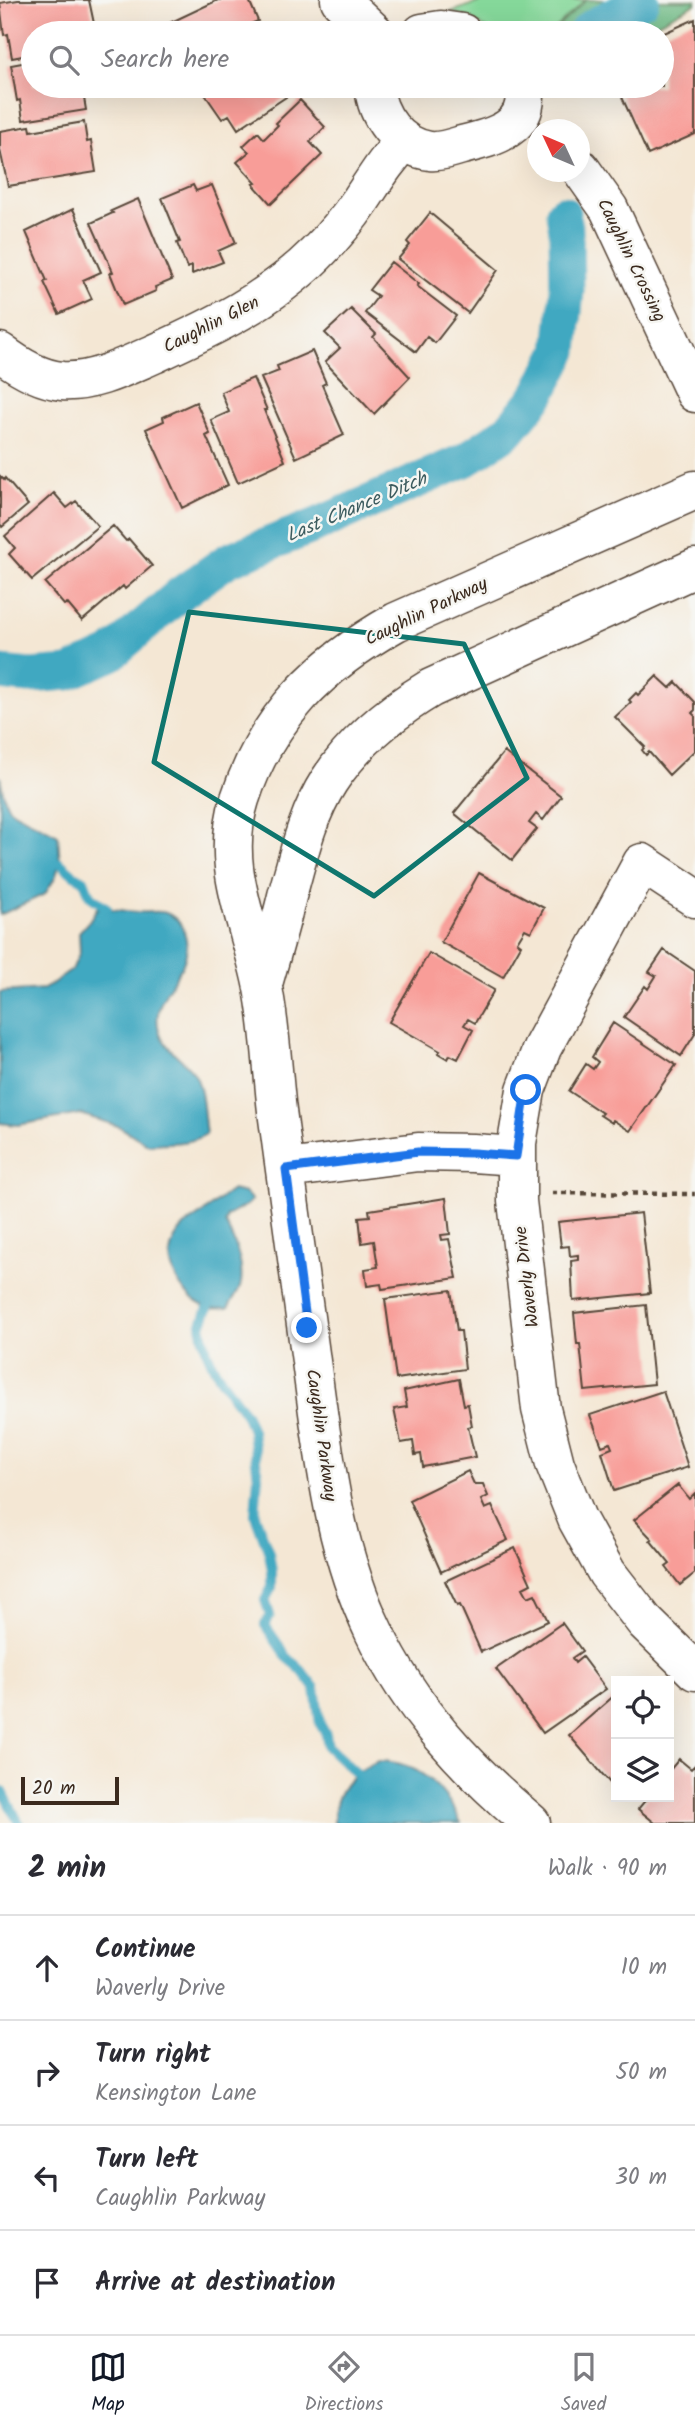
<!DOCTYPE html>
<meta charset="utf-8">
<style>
body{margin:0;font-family:Kalam,sans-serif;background:#f2f2f3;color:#2b2b33}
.controls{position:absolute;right:21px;bottom:21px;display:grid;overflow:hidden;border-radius:0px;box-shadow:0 7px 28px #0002}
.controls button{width:63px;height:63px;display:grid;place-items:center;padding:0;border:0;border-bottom:2px solid #e1e1e2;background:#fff;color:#2b2b33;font:35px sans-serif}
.compass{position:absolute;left:527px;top:119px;width:63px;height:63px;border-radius:50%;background:#fff;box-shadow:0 7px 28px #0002;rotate:314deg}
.scale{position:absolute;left:21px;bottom:18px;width:98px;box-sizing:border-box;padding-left:7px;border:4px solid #3b2a1e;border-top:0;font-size:19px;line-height:24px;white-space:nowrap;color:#3b2a1e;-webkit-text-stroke:5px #f6f6f2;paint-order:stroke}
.stop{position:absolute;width:21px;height:21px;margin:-16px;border:5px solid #1a73e8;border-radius:50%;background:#fff}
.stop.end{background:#1a73e8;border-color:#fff;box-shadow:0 2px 7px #0008}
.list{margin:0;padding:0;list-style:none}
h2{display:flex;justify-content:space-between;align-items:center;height:91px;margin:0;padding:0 28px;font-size:30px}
h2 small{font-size:23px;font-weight:400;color:#7c7c81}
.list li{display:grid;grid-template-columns:46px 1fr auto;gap:21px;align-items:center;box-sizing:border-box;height:105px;padding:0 28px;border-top:2px solid #e1e1e2}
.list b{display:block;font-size:26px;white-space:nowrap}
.list p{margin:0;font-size:23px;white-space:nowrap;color:#7c7c81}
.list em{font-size:23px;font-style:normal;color:#7c7c81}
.icon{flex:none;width:38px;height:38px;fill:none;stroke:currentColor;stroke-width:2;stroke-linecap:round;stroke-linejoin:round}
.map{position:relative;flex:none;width:695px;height:1823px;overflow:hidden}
.search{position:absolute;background:#fff;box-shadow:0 7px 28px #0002;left:21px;right:21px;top:21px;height:77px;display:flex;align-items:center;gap:18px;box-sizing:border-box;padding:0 24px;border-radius:38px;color:#7c7c81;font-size:26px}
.sheet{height:511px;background:#fff}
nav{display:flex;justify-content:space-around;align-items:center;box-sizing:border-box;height:98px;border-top:2px solid #e1e1e2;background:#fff;font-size:19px;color:#7c7c81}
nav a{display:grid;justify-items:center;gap:4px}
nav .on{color:#111827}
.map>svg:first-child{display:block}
.green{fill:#85d89a;stroke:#60815c;stroke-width:2}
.forest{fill:#6cb882;stroke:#547150;stroke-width:2}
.water{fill:#41a8c1;stroke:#3e6970;stroke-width:2}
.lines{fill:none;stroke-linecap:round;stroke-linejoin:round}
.stream{stroke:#41a8c1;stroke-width:10}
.canal{stroke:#41a8c1;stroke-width:35}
.building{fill:#f89d98}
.minor-casing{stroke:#574639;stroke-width:41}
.path{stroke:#574639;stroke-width:4.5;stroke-dasharray:5 5;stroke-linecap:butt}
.minor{stroke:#fff;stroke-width:38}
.route{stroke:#1a73e8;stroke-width:9}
.marked{fill:none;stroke:#0f766e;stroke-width:5;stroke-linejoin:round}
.labels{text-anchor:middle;stroke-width:5;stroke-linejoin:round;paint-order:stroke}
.street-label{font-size:18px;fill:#3b2a1e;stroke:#f6f6f2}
.water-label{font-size:19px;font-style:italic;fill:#3d5c5f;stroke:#f6f6f2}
</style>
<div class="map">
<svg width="695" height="1823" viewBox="0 0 695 1823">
<rect width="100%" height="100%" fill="#f6f6f2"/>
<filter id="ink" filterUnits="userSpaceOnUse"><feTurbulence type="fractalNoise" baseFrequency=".0143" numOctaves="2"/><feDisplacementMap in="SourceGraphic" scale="14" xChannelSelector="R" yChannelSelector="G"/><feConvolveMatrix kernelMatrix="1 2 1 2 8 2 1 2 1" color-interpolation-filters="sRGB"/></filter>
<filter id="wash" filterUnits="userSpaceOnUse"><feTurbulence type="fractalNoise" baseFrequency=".00686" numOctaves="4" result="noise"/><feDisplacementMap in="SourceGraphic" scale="28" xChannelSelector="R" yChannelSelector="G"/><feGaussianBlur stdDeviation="1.57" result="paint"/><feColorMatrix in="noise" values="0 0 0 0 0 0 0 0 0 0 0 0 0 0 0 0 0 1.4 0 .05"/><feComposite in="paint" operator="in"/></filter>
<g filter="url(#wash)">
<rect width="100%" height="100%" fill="#f4e7d4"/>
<path class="green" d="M 485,0 L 586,0 L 551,33 L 493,33 L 469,18 L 451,12 Z"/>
<path class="forest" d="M 586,0 L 695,0 L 695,4 L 638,33 L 551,33 Z"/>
<path class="water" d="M 0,776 C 2,786 3,799 9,808 C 13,814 47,828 58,835 L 60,863 L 55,878 L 45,894 L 0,915 Z
M 97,908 C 111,908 125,911 139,912 C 148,913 158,910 166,913 C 188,922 191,949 181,968 C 171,988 154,1002 158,1026 C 162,1047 180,1056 193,1072 C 204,1087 203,1116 206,1134 C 187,1146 170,1141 149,1145 L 118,1126 L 80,1114 L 18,1125 L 0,1123 L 0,992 L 44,989 L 72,970 L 80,952 L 79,932 L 89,921 Z
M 232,1190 L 245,1193 L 252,1200 L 247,1205 L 227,1216 L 225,1223 C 234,1240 244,1263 241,1283 C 240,1291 232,1300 228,1308 C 222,1308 213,1310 206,1307 C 182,1298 162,1264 174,1240 C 182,1223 197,1219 210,1207 C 218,1201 224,1195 232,1190 Z
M 379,1761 C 418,1761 446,1789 461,1823 L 334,1823 C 333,1792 351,1772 379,1761 Z"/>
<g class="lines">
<path class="stream" d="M 60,863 L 74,875 L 84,880 L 90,896 L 107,908
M 208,1308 L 201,1326 L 207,1352 L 215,1370 L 246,1415 L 252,1431 L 258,1477 L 255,1515 L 269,1553 L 272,1571 L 272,1587 L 265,1600 L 270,1615 L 265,1625 L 286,1656 L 302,1671 L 315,1688 L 320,1724 L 326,1734 L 328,1747 L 357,1774
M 0,1790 L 3,1792 L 19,1823"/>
<path class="canal" d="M 585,33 L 591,27 L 642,0
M 0,673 L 30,676 L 68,673 L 111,654 L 180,594 L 228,560 L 317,525 L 465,460 L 508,431 L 538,395 L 561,351 L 567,291 L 566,230 L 563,213"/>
</g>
<g id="blocks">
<path class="building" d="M 18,0 L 89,0 L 96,33 L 33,33 L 33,54 L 12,58 L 8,34 L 4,35 L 0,3 Z
M 218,0 L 249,0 L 258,21 L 238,29 L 240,33 L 166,33 L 163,26 Z
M 695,19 L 695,134 L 648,155 L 617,86 L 662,86 L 662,34 Z
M 33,61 L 33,86 L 92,86 L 93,90 L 83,92 L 86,110 L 23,120 L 20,100 L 17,101 L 11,65 Z
M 208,86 L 287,86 L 292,93 L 238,129 L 229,115 L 222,119 L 202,90 Z
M 300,100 L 325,127 L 310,142 L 322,155 L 271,204 L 253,184 L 256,183 L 237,162 L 249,152 L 243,146 L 258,132 L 264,139 L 278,125 L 276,123 Z
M 84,122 L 87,142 L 91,141 L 96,172 L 8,186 L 0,150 L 0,131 L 30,126 L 31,131 Z
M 193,185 L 196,191 L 212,185 L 236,243 L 218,251 L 223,262 L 192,274 L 192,266 L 187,268 L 177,243 L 180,242 L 162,198 Z
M 138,199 L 172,280 L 155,287 L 156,291 L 123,305 L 110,273 L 113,272 L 91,223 L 113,213 L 111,211 Z
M 73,209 L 101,272 L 83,280 L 92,299 L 59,314 L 44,282 L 47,281 L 26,232 Z
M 430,213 L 498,270 L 468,313 L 398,259 L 410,245 L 407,242 Z
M 391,262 L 419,284 L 417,286 L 456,316 L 435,343 L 427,337 L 416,352 L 365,313 L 378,296 L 369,290 Z
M 351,309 L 376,334 L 373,337 L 410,377 L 374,414 L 325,362 L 340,348 L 325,333 Z
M 312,351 L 326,383 L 322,385 L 344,435 L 296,458 L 261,378 L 279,371 L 277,366 Z
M 253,378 L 267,410 L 264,410 L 285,461 L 238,483 L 211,420 L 229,412 L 221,392 Z
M 196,402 L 210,434 L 206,436 L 228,485 L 182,508 L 146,429 L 164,421 L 163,417 Z
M 0,476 L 4,480 L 5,478 L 28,505 L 2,527 L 0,524 Z
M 54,493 L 67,508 L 76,501 L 98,526 L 32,580 L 9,554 L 15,548 L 5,536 Z
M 113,526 L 126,541 L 129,539 L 152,566 L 125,589 L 123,586 L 82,621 L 67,603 L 64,605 L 45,583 Z
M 657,676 L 670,688 L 676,682 L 695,702 L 695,710 L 692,713 L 695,716 L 695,750 L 669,775 L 649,752 L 646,755 L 642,750 L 645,747 L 615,717 L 631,702 L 629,700 L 636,693 L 638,695 Z
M 504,752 L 561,796 L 543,820 L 536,814 L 529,823 L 537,829 L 512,860 L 454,813 Z
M 479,873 L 544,908 L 531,932 L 525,929 L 517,942 L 521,945 L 503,977 L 441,942 Z
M 664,950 L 695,971 L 695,1034 L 681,1056 L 624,1017 L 645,986 L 648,989 L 656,976 L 649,972 Z
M 429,953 L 494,990 L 475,1023 L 468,1019 L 464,1025 L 473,1030 L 458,1059 L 450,1055 L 448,1059 L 438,1053 L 440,1051 L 389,1022 Z
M 613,1023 L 676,1065 L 630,1131 L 613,1120 L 612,1123 L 600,1115 L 602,1113 L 569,1091 L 586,1064 L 593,1069 L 598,1062 L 592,1057 Z
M 446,1198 L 450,1234 L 441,1235 L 442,1240 L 449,1239 L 457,1278 L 382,1289 L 381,1284 L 367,1286 L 365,1269 L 378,1267 L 374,1241 L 362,1243 L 359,1217 L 370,1216 L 369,1210 Z
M 641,1213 L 650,1293 L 573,1301 L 571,1261 L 578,1260 L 578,1255 L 570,1256 L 569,1246 L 561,1247 L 558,1222 Z
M 451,1290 L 457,1331 L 461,1331 L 465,1369 L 396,1379 L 385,1299 Z
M 646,1305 L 654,1384 L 585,1391 L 580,1344 L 577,1344 L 574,1313 Z
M 459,1379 L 464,1405 L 468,1404 L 472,1426 L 468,1427 L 475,1457 L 423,1467 L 421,1454 L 415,1455 L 413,1441 L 401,1443 L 394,1409 L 407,1407 L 404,1391 Z
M 663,1391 L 688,1467 L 614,1491 L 602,1452 L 612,1448 L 610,1443 L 602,1446 L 590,1415 Z
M 468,1471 L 474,1484 L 483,1484 L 488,1496 L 481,1500 L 485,1509 L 492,1506 L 508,1540 L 441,1572 L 409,1500 Z
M 678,1485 L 689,1499 L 695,1493 L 695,1573 L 680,1585 L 666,1567 L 670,1564 L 650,1540 L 652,1539 L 634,1520 Z
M 515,1548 L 531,1584 L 523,1588 L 528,1597 L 535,1594 L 548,1621 L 481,1652 L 460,1605 L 457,1606 L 445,1581 Z
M 562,1623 L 582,1651 L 572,1658 L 575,1663 L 582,1657 L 606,1689 L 543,1733 L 496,1669 Z
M 616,1694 L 616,1790 L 569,1735 Z
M 679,1759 L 691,1769 L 695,1765 L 695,1823 L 655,1823 L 638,1809 L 648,1797 L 669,1797 L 669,1771 Z"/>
</g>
</g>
<g filter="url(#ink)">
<use href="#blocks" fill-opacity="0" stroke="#574639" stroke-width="2"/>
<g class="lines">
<g class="minor-casing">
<path id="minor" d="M 340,0 L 375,33
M 422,33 L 441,30 L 462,33
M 374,86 C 376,115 398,147 430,151 C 440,152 452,148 462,145 C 495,137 531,128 524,86
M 580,168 L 609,209 L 695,393
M 0,352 C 17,365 40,379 62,381 C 94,383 126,366 154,354 C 213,327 270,300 316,254 C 333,237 348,219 361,200 C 375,179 387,159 405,141
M 695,898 L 642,863 L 542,1048 L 526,1090 L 517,1143 L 517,1201 L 541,1409 L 555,1464 L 577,1519 L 607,1573 L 645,1622 L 695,1671
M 263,984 C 271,955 280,926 287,896 C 298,857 307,815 329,781 C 355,741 391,712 431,688 L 695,568
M 286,1169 L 418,1152 L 473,1153 L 516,1156
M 531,1823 C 467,1769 410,1708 374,1632 C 338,1558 327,1478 316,1398 C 303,1302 289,1206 277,1111 C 272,1069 271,1025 262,983 C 249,920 219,866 240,799 C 267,716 321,664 396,622 L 695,490"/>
</g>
<path class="path" d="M 552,1193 L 695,1194"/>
<use href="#minor" class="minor"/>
</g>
</g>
<g class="lines" filter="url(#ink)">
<path class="route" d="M 307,1328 L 286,1169 L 418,1152 L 473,1153 L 516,1156 L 526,1090"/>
</g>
<path class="marked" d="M 189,612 L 464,644 L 527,778 L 374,896 L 154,762 Z"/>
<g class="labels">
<g class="street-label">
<text transform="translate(632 260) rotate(64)" y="6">Caughlin Crossing</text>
<text transform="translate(211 324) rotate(-27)" y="6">Caughlin Glen</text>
<text transform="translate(426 611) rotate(-26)" y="6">Caughlin Parkway</text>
<text transform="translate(526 1277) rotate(-97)" y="6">Waverly Drive</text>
<text transform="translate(322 1435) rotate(82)" y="6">Caughlin Parkway</text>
</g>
<g class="water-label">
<text transform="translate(356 506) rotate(-23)" y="7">Last Chance Ditch</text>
</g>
</g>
</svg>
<div class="controls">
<button><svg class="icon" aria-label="locate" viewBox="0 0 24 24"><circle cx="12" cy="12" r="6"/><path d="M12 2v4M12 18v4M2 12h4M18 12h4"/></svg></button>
<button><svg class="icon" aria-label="layers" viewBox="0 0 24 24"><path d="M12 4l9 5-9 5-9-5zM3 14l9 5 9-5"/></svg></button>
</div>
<svg class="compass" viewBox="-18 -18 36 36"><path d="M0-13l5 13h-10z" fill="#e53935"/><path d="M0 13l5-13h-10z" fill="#7c7c81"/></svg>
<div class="scale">20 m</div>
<div class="stop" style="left:526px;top:1090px"></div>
<div class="stop end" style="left:307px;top:1328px"></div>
<div class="search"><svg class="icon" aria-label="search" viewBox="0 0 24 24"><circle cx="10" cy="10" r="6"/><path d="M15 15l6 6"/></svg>Search here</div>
</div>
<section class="sheet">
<h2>2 min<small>Walk · 90 m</small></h2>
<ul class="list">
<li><svg class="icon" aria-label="ahead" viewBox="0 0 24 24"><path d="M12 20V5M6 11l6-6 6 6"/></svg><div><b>Continue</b><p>Waverly Drive</p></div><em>10 m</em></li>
<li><svg class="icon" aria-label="right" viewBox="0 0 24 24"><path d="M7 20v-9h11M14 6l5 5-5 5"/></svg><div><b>Turn right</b><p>Kensington Lane</p></div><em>50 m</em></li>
<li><svg class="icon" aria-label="left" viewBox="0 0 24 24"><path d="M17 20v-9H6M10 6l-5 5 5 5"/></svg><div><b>Turn left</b><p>Caughlin Parkway</p></div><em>30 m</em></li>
<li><svg class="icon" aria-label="arrive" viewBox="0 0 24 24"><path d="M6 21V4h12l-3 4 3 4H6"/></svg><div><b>Arrive at destination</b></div></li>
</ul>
</section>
<nav>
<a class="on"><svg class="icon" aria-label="map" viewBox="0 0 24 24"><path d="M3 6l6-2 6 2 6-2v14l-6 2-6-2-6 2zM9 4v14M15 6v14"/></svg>Map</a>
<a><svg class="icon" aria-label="directions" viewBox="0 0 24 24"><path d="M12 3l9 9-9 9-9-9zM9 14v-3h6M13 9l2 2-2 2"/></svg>Directions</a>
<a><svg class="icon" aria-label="saved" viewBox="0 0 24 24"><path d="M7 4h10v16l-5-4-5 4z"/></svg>Saved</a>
</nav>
